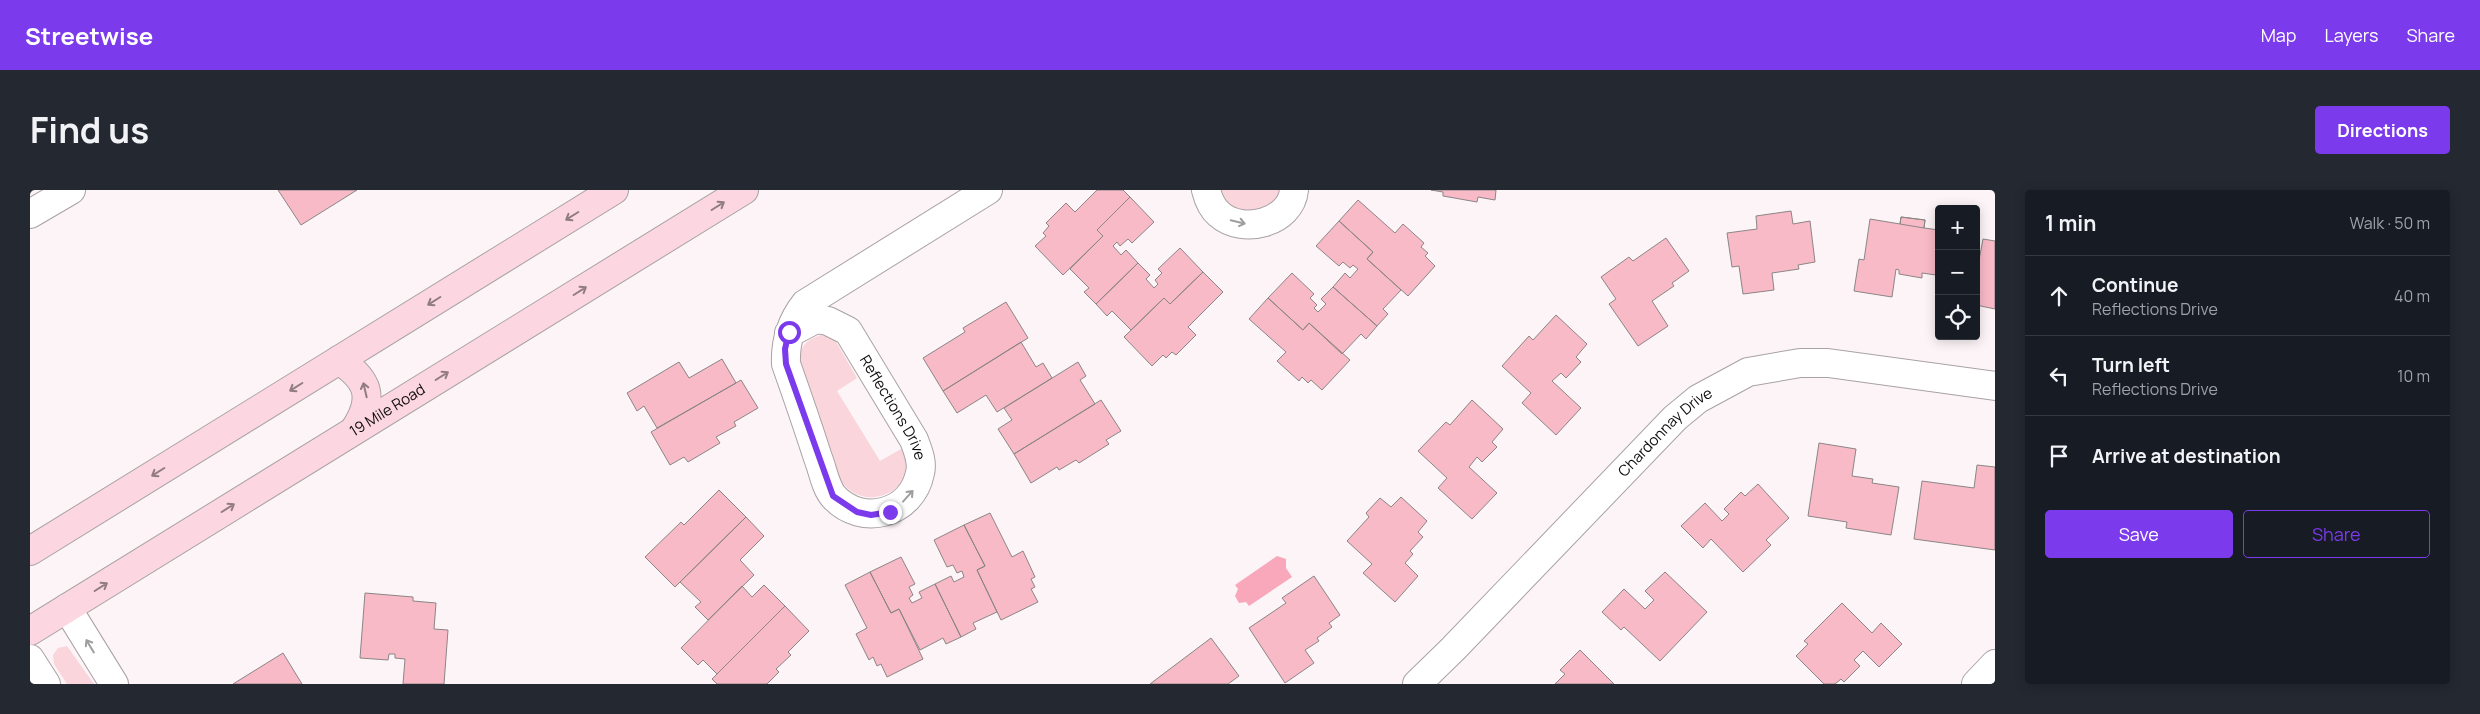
<!DOCTYPE html>
<meta charset="utf-8">
<style>
body{margin:0;font-family:Manrope,sans-serif;background:#242831;color:#f1f3f6}
.controls{position:absolute;right:15px;top:15px;display:grid;overflow:hidden;border-radius:5px;box-shadow:0 2px 12px #0003}
.controls button{width:45px;height:45px;display:grid;place-items:center;padding:0;border:0;border-bottom:1px solid #363941;background:#171b24;color:#f1f3f6;font:25px sans-serif}
.stop{position:absolute;width:15px;height:15px;margin:-11px;border:4px solid #7c3aed;border-radius:50%;background:#fff}
.stop.end{background:#7c3aed;border-color:#fff;box-shadow:0 1px 5px #0008}
.list{margin:0;padding:0;list-style:none}
h2{display:flex;justify-content:space-between;align-items:center;height:65px;margin:0;padding:0 20px;font-size:21px}
h2 small{font-size:16px;font-weight:400;color:#9ea1a6}
.list li{display:grid;grid-template-columns:32px 1fr auto;gap:15px;align-items:center;box-sizing:border-box;height:80px;padding:0 20px;border-top:1px solid #363941}
.list b{display:block;font-size:19px;white-space:nowrap}
.list p{margin:0;font-size:16px;white-space:nowrap;color:#9ea1a6}
.list em{font-size:16px;font-style:normal;color:#9ea1a6}
.actions{display:flex;gap:10px;padding:15px 20px}
.actions a{flex:1;padding:11px 0;border:1px solid #7c3aed;border-radius:5px;text-align:center;font-size:18px;color:#7c3aed}
.actions .main{background:#7c3aed;color:#fff}
.icon{flex:none;width:28px;height:28px;fill:none;stroke:currentColor;stroke-width:2;stroke-linecap:round;stroke-linejoin:round}
.map{position:relative;flex:none;width:1965px;height:494px;overflow:hidden;border-radius:5px}
header{display:flex;align-items:center;gap:30px;box-sizing:border-box;height:70px;padding:0 25px;background:#7c3aed;color:#fff}
header strong{font-size:24px}
nav{display:flex;gap:28px;margin-inline-start:auto;font-size:18px}
.intro{display:flex;align-items:center;justify-content:space-between;box-sizing:border-box;height:120px;padding:0 30px}
h1{margin:0;font-size:35px}
.button{padding:12px 22px;border-radius:5px;background:#7c3aed;color:#fff;font-size:18px;font-weight:700}
main{display:flex;gap:30px;padding:0 30px}
aside{flex:1;background:#171b24;border-radius:5px;box-shadow:0 2px 12px #0003}
.map>svg:first-child{display:block}
.green{fill:#fad5dc}
.water{fill:#f9a7bb}
.building{fill:#f9bac8;stroke:#8b8586}
.lines{fill:none;stroke-linecap:round;stroke-linejoin:round}
.street-casing{stroke:#a9a2a4;stroke-width:30}
.secondary-casing{stroke:#a9a2a4;stroke-width:30}
.street{stroke:#fff;stroke-width:28}
.secondary{stroke:#fcd6e1;stroke-width:28}
.oneway{stroke:#917c82}
.oneway2{stroke:#9f9e9e}
.route{stroke:#7c3aed;stroke-width:6}
.labels{text-anchor:middle;stroke-width:4;stroke-linejoin:round;paint-order:stroke}
.street-label{font-size:15px;fill:#0f0d0d;stroke:#fff}
</style>
<header>
<strong>Streetwise</strong>
<nav><a>Map</a><a>Layers</a><a>Share</a></nav>
</header>
<div class="intro"><h1>Find us</h1><a class="button">Directions</a></div>
<main>
<div class="map">
<svg width="1965" height="494" viewBox="0 0 1965 494">
<rect width="100%" height="100%" fill="#fcf4f6"/>
<path class="green" d="M 1187,0 L 1251,0 C 1245,22 1218,30 1199,16 C 1194,13 1191,5 1187,0 Z
M 794,144 L 805,150 L 827,188 L 807,201 L 850,271 L 871,259 C 894,297 834,329 809,288 L 769,170 C 771,154 778,149 794,144 Z
M 37,456 L 64,494 L 37,494 L 24,474 L 23,465 L 28,458 Z"/>
<path class="water" d="M 1247,366 L 1256,369 L 1256,378 L 1262,387 L 1219,416 L 1216,412 L 1209,413 L 1205,406 L 1208,399 L 1205,395 Z"/>
<path class="building" d="M 248,0 L 327,0 L 271,35 Z
M 1067,0 L 1093,0 L 1100,7 L 1067,40 L 1073,46 L 1033,85 L 1005,56 L 1016,46 L 1013,43 L 1019,36 L 1016,33 L 1036,13 L 1045,22 Z
M 1401,0 L 1466,0 L 1465,10 L 1448,7 L 1447,12 L 1413,6 L 1413,2 Z
M 1100,7 L 1124,32 L 1102,53 L 1098,49 L 1090,56 L 1087,52 L 1083,56 L 1091,65 L 1096,60 L 1108,73 L 1066,114 L 1054,102 L 1059,98 L 1040,79 L 1073,46 L 1067,40 Z
M 1328,10 L 1365,43 L 1373,34 L 1394,53 L 1391,57 L 1398,63 L 1395,66 L 1405,76 L 1378,106 L 1337,69 L 1343,62 L 1309,31 Z
M 1761,21 L 1763,34 L 1780,31 L 1785,72 L 1768,75 L 1769,79 L 1742,83 L 1744,100 L 1713,104 L 1709,76 L 1702,77 L 1697,43 L 1727,39 L 1726,26 Z
M 1871,27 L 1895,30 L 1894,38 L 1909,40 L 1906,85 L 1892,83 L 1892,88 L 1869,84 L 1869,80 L 1866,79 L 1862,107 L 1824,101 L 1829,69 L 1834,70 L 1840,29 L 1870,34 Z
M 1871,27 L 1895,30 L 1894,38 L 1870,34 Z
M 1309,31 L 1343,62 L 1337,69 L 1371,100 L 1353,119 L 1358,124 L 1347,136 L 1303,97 L 1315,83 L 1320,88 L 1328,79 L 1323,75 L 1320,78 L 1313,72 L 1309,76 L 1286,56 Z
M 1636,48 L 1659,81 L 1642,93 L 1644,96 L 1622,111 L 1638,136 L 1608,156 L 1579,114 L 1586,109 L 1571,87 L 1599,67 L 1603,71 Z
M 1953,49 L 1965,51 L 1965,119 L 1946,115 L 1946,86 Z
M 1150,58 L 1173,82 L 1140,114 L 1134,108 L 1101,140 L 1082,121 L 1077,126 L 1066,114 L 1108,73 L 1120,85 L 1116,89 L 1124,98 L 1128,94 L 1125,90 L 1132,83 L 1128,79 Z
M 1173,82 L 1193,102 L 1158,137 L 1166,145 L 1146,165 L 1142,162 L 1136,168 L 1133,165 L 1122,176 L 1094,147 L 1134,108 L 1140,114 Z
M 1262,83 L 1284,104 L 1280,108 L 1287,115 L 1284,118 L 1288,122 L 1296,114 L 1291,109 L 1303,97 L 1347,136 L 1336,149 L 1331,144 L 1312,164 L 1279,133 L 1273,140 L 1238,108 Z
M 1238,108 L 1273,140 L 1279,133 L 1320,170 L 1292,200 L 1281,190 L 1278,193 L 1272,187 L 1269,191 L 1247,171 L 1256,162 L 1219,129 Z
M 976,112 L 998,148 L 913,201 L 893,168 L 935,142 L 933,138 Z
M 1526,125 L 1557,154 L 1546,167 L 1551,172 L 1536,188 L 1531,183 L 1522,191 L 1551,218 L 1526,245 L 1492,213 L 1501,203 L 1472,176 L 1499,146 L 1503,150 Z
M 991,152 L 1006,177 L 1013,173 L 1022,188 L 967,222 L 956,205 L 927,223 L 913,201 Z
M 692,169 L 706,193 L 627,238 L 614,216 L 607,221 L 597,203 L 649,172 L 659,188 Z
M 1048,172 L 1056,186 L 1050,190 L 1065,214 L 984,264 L 968,239 L 982,230 L 974,218 Z
M 711,190 L 728,218 L 704,232 L 706,236 L 686,247 L 690,253 L 658,272 L 654,267 L 640,275 L 621,242 Z
M 1071,210 L 1091,241 L 1076,250 L 1079,254 L 1049,273 L 1046,270 L 1029,280 L 1027,277 L 1001,293 L 984,264 Z
M 1442,210 L 1473,239 L 1462,252 L 1467,257 L 1452,272 L 1447,267 L 1439,277 L 1467,303 L 1442,329 L 1408,298 L 1417,288 L 1388,261 L 1416,232 L 1420,235 Z
M 1789,253 L 1826,259 L 1822,286 L 1843,289 L 1842,293 L 1869,297 L 1861,345 L 1816,338 L 1817,332 L 1778,326 Z
M 1947,275 L 1965,277 L 1965,360 L 1884,349 L 1892,291 L 1944,298 Z
M 1728,294 L 1759,328 L 1736,350 L 1741,355 L 1713,382 L 1681,349 L 1673,358 L 1651,336 L 1675,313 L 1692,331 L 1699,324 L 1694,319 L 1711,302 L 1715,306 Z
M 689,300 L 716,327 L 645,397 L 615,367 L 651,332 L 654,335 Z
M 1371,307 L 1397,331 L 1388,342 L 1393,347 L 1380,361 L 1383,364 L 1375,373 L 1388,386 L 1365,412 L 1333,383 L 1342,374 L 1317,351 L 1339,327 L 1336,323 L 1350,308 L 1361,317 Z
M 960,323 L 982,367 L 993,361 L 1005,387 L 1001,389 L 1005,397 L 1001,399 L 1008,412 L 971,430 L 947,380 L 955,376 L 934,335 Z
M 716,327 L 734,346 L 710,370 L 724,385 L 678,430 L 665,417 L 671,412 L 650,392 Z
M 934,335 L 955,376 L 947,380 L 967,422 L 943,433 L 946,439 L 931,447 L 905,394 L 921,386 L 924,392 L 934,387 L 932,381 L 927,383 L 923,375 L 917,377 L 904,350 Z
M 871,367 L 885,394 L 879,397 L 883,405 L 879,408 L 882,413 L 892,408 L 889,402 L 905,394 L 931,447 L 916,454 L 913,448 L 890,460 L 869,419 L 861,423 L 840,382 Z
M 840,382 L 861,423 L 869,419 L 893,469 L 857,487 L 851,474 L 847,476 L 843,467 L 839,470 L 826,444 L 837,438 L 815,395 Z
M 1635,382 L 1677,422 L 1630,471 L 1594,437 L 1591,440 L 1572,422 L 1594,399 L 1615,419 L 1624,410 L 1615,401 Z
M 1284,386 L 1310,425 L 1299,433 L 1302,437 L 1287,448 L 1289,451 L 1275,460 L 1284,473 L 1255,493 L 1219,438 L 1256,413 L 1252,408 Z
M 734,395 L 755,416 L 687,484 L 673,470 L 668,475 L 651,458 L 712,396 L 722,407 Z
M 335,403 L 383,407 L 383,411 L 406,413 L 404,439 L 418,440 L 414,494 L 373,494 L 375,469 L 365,468 L 365,464 L 359,464 L 358,470 L 330,468 Z
M 1812,413 L 1842,443 L 1851,433 L 1872,454 L 1849,477 L 1833,461 L 1824,470 L 1830,476 L 1814,492 L 1811,489 L 1805,494 L 1794,494 L 1766,466 L 1778,454 L 1774,451 Z
M 755,416 L 779,441 L 758,462 L 761,465 L 746,479 L 749,482 L 737,494 L 687,494 L 682,489 Z
M 1181,448 L 1209,486 L 1198,494 L 1120,494 Z
M 1550,460 L 1584,494 L 1525,494 L 1535,484 L 1530,480 Z
M 253,463 L 272,494 L 203,494 Z"/>
<g class="lines">
<g class="street-casing">
<g id="street">
<path d="M 1176,0 C 1178,8 1182,18 1189,24 C 1212,45 1261,33 1264,0"/>
<path d="M 0,24 L 41,0"/>
<path id="s1" d="M 759,143 L 786,129 L 798,131 L 818,141 L 884,250 C 888,261 893,272 890,283 C 882,324 832,337 804,307 C 795,297 793,280 788,268 C 778,237 767,205 756,174 C 755,151 761,132 775,114 L 958,0"/>
<path d="M 37,418 L 84,494"/>
<path d="M 0,469 L 16,494"/>
<path id="s2" d="M 1387,494 L 1423,459 L 1645,228 L 1668,209 L 1718,182 L 1770,173 L 1798,173 L 1965,196"/>
<path d="M 1946,494 L 1965,474"/>
</g>
</g>
<g class="secondary-casing">
<g id="secondary">
<path d="M 309,170 C 339,190 345,208 325,239"/>
<path d="M 0,361 L 584,0"/>
<path id="s3" d="M 0,441 L 714,0"/>
</g>
</g>
<use href="#street" class="street"/>
<use href="#secondary" class="secondary"/>
</g>
<defs><path id="oneway-shaft" d="M-6 0H5M1.5-3L5.5 0L1.5 3" fill="none" stroke-width="1.6" stroke-linecap="round" stroke-linejoin="round" transform="scale(1.25)"/></defs>
<g class="oneway">
<use href="#oneway-shaft" transform="translate(688 16) rotate(-32)"/>
<use href="#oneway-shaft" transform="translate(542 26) rotate(148)"/>
<use href="#oneway-shaft" transform="translate(550 101) rotate(-32)"/>
<use href="#oneway-shaft" transform="translate(404 111) rotate(148)"/>
<use href="#oneway-shaft" transform="translate(412 186) rotate(-32)"/>
<use href="#oneway-shaft" transform="translate(266 197) rotate(148)"/>
<use href="#oneway-shaft" transform="translate(335 200) rotate(-103)"/>
<use href="#oneway-shaft" transform="translate(128 282) rotate(148)"/>
<use href="#oneway-shaft" transform="translate(198 318) rotate(-32)"/>
<use href="#oneway-shaft" transform="translate(71 397) rotate(-32)"/>
</g>
<g class="oneway2">
<use href="#oneway-shaft" transform="translate(1208 32) rotate(13)"/>
<use href="#oneway-shaft" transform="translate(878 306) rotate(-48)"/>
<use href="#oneway-shaft" transform="translate(60 456) rotate(-121)"/>
</g>
<g class="lines">
<path class="route" d="M 759,142 L 755,159 L 756,174 L 803,306 L 827,322 L 841,325 L 860,322"/>
</g>
<g class="labels">
<g class="street-label">
<text dy="5" stroke="none"><textPath href="#s1" startOffset="154">Reflections Drive</textPath></text>
<text dy="5" stroke="none"><textPath href="#s3" startOffset="420">19 Mile Road</textPath></text>
<text dy="5" stroke="none"><textPath href="#s2" startOffset="354">Chardonnay Drive</textPath></text>
</g>
</g>
</svg>
<div class="controls">
<button>+</button>
<button>−</button>
<button><svg class="icon" aria-label="locate" viewBox="0 0 24 24"><circle cx="12" cy="12" r="6"/><path d="M12 2v4M12 18v4M2 12h4M18 12h4"/></svg></button>
</div>
<div class="stop" style="left:759px;top:142px"></div>
<div class="stop end" style="left:860px;top:322px"></div>
</div>
<aside>
<h2>1 min<small>Walk · 50 m</small></h2>
<ul class="list">
<li><svg class="icon" aria-label="ahead" viewBox="0 0 24 24"><path d="M12 20V5M6 11l6-6 6 6"/></svg><div><b>Continue</b><p>Reflections Drive</p></div><em>40 m</em></li>
<li><svg class="icon" aria-label="left" viewBox="0 0 24 24"><path d="M17 20v-9H6M10 6l-5 5 5 5"/></svg><div><b>Turn left</b><p>Reflections Drive</p></div><em>10 m</em></li>
<li><svg class="icon" aria-label="arrive" viewBox="0 0 24 24"><path d="M6 21V4h12l-3 4 3 4H6"/></svg><div><b>Arrive at destination</b></div></li>
</ul>
<div class="actions"><a class="main">Save</a><a>Share</a></div>
</aside>
</main>
